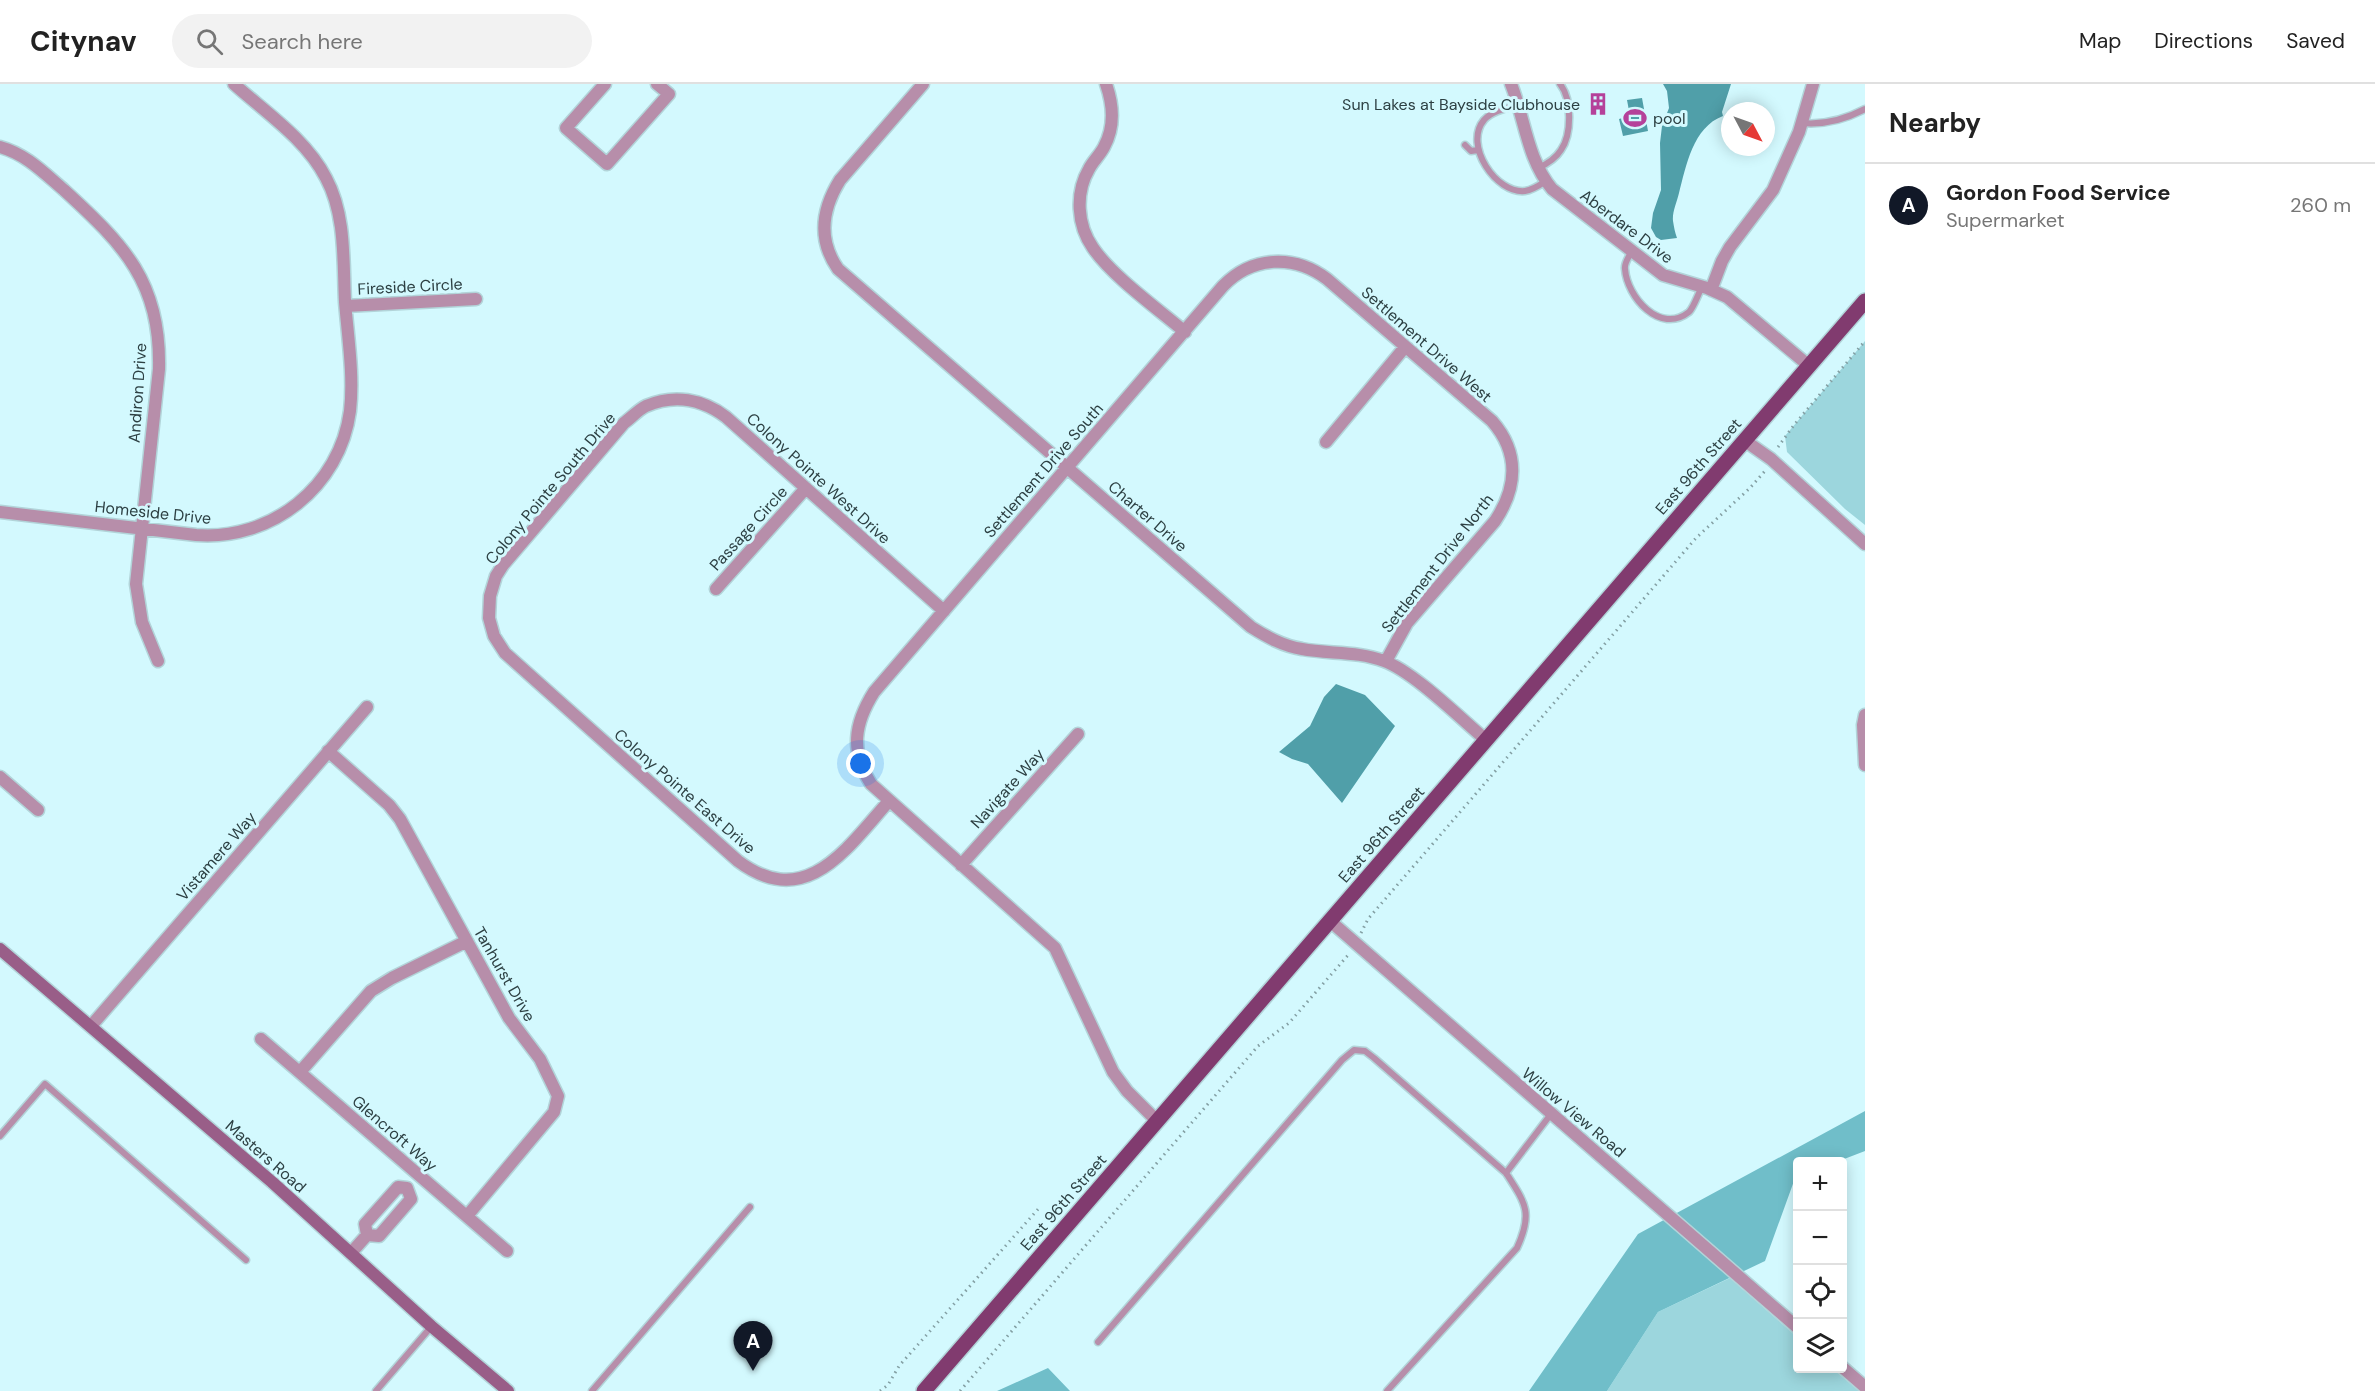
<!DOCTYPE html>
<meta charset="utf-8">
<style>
body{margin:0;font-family:"DM Sans",sans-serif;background:#f2f2f2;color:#222}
.controls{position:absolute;right:18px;bottom:18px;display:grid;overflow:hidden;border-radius:6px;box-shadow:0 3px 15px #0003}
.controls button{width:54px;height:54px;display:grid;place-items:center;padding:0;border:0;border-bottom:2px solid #e0e0e0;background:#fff;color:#222;font:30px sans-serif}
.compass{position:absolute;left:1721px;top:18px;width:54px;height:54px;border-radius:50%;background:#fff;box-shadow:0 3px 15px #0003;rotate:131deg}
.you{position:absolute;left:861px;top:680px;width:21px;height:21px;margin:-15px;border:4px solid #fff;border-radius:50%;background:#1a73e8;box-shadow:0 0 0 9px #1a73e833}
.badge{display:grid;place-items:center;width:39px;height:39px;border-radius:50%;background:#111827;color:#fff;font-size:20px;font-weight:700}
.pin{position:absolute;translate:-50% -50px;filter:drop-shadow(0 2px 3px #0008)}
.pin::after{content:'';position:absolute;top:32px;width:21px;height:18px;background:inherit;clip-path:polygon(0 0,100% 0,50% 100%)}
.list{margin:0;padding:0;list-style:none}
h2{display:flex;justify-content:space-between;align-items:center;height:78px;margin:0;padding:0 24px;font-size:26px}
h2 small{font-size:20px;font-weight:400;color:#767676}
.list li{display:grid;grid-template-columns:39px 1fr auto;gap:18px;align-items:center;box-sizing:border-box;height:84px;padding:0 24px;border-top:2px solid #e0e0e0}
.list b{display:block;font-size:22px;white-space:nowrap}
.list p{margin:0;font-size:20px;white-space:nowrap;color:#767676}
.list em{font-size:20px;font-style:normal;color:#767676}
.icon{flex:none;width:33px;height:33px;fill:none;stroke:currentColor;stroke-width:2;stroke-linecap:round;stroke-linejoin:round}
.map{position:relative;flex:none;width:1865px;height:1307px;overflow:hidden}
header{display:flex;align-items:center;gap:36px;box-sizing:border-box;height:84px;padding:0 30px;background:#fff;border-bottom:2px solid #e0e0e0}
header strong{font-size:28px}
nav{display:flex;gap:33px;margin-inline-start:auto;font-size:21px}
.search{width:420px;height:54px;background:#f2f2f2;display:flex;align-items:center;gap:15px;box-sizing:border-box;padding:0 21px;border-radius:33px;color:#767676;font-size:22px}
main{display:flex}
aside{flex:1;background:#fff}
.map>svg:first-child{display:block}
.green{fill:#9cd6dd}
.forest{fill:#70bec9}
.water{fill:#509fa9}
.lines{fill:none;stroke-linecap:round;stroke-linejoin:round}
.lane-casing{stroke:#b2d4d9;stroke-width:9}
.street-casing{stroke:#b2d4d9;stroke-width:15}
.secondary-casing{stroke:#b2d4d9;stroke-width:15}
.primary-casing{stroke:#b2d4d9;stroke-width:18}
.path{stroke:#839fa3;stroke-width:3;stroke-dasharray:1.5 4.5;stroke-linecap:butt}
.lane{stroke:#b78eaa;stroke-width:6}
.street{stroke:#b78eaa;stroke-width:12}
.secondary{stroke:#995e88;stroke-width:12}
.primary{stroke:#813b6f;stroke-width:15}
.labels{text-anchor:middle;stroke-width:6;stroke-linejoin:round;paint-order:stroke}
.poi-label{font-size:16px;fill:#2d4043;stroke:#d3f9fe;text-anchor:end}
.street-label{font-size:16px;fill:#2d4043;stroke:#d3f9fe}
</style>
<header>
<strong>Citynav</strong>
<div class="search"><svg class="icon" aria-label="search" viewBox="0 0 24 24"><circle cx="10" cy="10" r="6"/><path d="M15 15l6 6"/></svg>Search here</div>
<nav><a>Map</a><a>Directions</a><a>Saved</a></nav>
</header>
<main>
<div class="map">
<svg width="1865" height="1307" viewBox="0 0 1865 1307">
<rect width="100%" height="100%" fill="#d3f9fe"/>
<path class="green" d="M 1865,257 L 1865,441 L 1845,425 L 1787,368 L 1785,352 Z
M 1730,1194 L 1797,1253 L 1798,1284 L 1833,1285 L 1859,1307 L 1607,1307 L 1658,1228 Z"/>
<path class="forest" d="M 1865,1027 L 1865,1067 L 1839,1077 L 1798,1078 L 1797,1095 L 1794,1097 L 1765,1177 L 1658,1228 L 1607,1307 L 1529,1307 L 1638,1150 Z
M 1048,1284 L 1070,1307 L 997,1307 Z"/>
<path class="water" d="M 1663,0 L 1731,0 L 1722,28 L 1723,32 C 1693,43 1686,82 1679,109 C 1677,118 1672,128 1673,137 C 1674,143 1675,149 1677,154 L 1661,156 L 1656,153 L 1651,144 L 1653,129 L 1661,106 L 1660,59 L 1662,42 L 1669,24 L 1667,7 Z
M 1642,14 L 1648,47 L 1623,52 L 1619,35 L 1630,32 L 1627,16 Z
M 1336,600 L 1365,611 L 1395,642 L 1342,719 L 1308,680 L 1292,675 L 1279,668 L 1310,642 L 1324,613 Z"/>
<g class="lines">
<g class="lane-casing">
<path id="lane" d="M 1518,21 C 1507,24 1492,27 1484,36 C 1463,61 1496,110 1525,107 C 1533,106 1540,101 1546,97
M 1802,39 C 1824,41 1846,35 1865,25
M 1465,61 L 1471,67 L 1478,66
M 1538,84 C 1547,80 1556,74 1561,66 C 1572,50 1572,15 1560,0
M 1631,168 C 1629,173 1624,179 1625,185 C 1627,213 1660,251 1689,228 C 1694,223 1698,210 1702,203
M 0,1052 L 45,1000 L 246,1176
M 1098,1258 L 1342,976 L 1354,966 L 1365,967 L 1374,974 L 1506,1089 L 1551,1030
M 376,1307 L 431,1243
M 592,1307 L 750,1123
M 1387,1307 L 1517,1164 C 1533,1129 1526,1120 1506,1089"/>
</g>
<g class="street-casing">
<path id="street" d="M 605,0 L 566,44 L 607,80 L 669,10 L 657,0
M 923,0 L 840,96 C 822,125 817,155 838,185 L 1251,543 C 1267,553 1283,562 1302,565 C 1329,570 1358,567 1384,577 C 1414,588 1460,634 1486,656
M 1106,0 C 1113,20 1115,43 1104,63 C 1100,71 1093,77 1089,85 C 1075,109 1077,141 1093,164 C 1112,192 1158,225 1185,248
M 1511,0 C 1525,35 1527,75 1552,105 L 1663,191 L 1707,204 L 1727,213 L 1808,281
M 0,63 C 26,70 44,89 64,106 C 124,161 161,198 159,285 L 136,500 L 142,538 L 158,577
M 1711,206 L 1722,177 L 1730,163 L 1773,106 L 1799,48 L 1813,0
M 346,222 L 476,215
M 1744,356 L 1771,375 L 1865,460
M 1326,358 L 1405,263
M 0,428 L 196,451 C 271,457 340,403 350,327 C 354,292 348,254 345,218 C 343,177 346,131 326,94 C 306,55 265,28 234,0
M 716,505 L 806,404
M 1865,631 L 1863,641 L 1865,681
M 328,667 L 389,721 L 400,735 L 509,934 L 540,975 L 558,1012 L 554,1028 L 467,1132
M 0,693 L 38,726
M 889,717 C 847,764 806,828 738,777 L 505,569 L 494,552 L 489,534 L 490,512 L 496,492 L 503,481 L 624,339 C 631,334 638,326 646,322 C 674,310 702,315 726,333 L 944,527
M 961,781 L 1078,650
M 1329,836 L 1798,1244
M 91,942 L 367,623
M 261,955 L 507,1167
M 300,988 L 371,907 L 392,894 L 467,857
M 1157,1037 L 1127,1007 L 1113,988 L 1055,864 L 871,700 C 850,667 854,640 874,608 L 1223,202 C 1252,172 1294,170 1327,195 L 1492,337 C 1520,369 1517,404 1495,437 L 1407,539 L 1386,577
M 367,1151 L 379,1152 L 411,1115 L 407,1104
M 351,1169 L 367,1151 L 365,1140 L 398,1103 L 407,1104
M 1842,1283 L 1865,1303"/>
</g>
<g class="secondary-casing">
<path id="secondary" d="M 0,865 L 272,1098 L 431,1242 L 508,1307"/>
</g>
<g class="primary-casing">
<path id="primary" d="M 924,1307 L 1865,217"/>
</g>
<path class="path" d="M 1778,363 L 1794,341 L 1865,257
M 1361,849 L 1368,835 L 1696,454 L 1750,404 L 1765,387
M 880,1307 L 888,1301 L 899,1282 L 1040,1123
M 960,1307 L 1258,962 L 1289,939 L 1349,870"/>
<use href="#lane" class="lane"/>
<use href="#street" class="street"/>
<use href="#secondary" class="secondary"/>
<use href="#primary" class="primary"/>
</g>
<defs>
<g id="building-bare" transform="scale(1.8)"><path d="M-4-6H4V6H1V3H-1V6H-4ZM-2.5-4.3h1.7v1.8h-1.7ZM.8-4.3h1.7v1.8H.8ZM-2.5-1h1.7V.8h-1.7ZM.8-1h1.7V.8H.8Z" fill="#b5419a" stroke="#d3f9fe" stroke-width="2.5" paint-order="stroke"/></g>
<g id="stadium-bare" transform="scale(1.8)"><path d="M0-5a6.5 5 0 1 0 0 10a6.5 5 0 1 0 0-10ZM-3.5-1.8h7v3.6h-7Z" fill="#b5419a" stroke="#d3f9fe" stroke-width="2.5" paint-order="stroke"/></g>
</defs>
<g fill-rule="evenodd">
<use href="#building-bare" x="1598" y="20"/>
<use href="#stadium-bare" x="1635" y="34"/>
</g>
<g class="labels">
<g class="poi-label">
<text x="1580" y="26">Sun Lakes at Bayside Clubhouse</text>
<text x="1653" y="40" text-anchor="start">pool</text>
</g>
<g class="street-label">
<text transform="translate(1627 142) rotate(37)" y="6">Aberdare Drive</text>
<text transform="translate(410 202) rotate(-3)" y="6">Fireside Circle</text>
<text transform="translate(1427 260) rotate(41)" y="6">Settlement Drive West</text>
<text transform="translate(137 309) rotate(-86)" y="6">Andiron Drive</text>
<text transform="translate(1698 382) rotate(-49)" y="6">East 96th Street</text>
<text transform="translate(1043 386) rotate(-49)" y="6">Settlement Drive South</text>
<text transform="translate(819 394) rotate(42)" y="6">Colony Pointe West Drive</text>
<text transform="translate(550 404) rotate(-50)" y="6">Colony Pointe South Drive</text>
<text transform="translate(153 428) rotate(6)" y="6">Homeside Drive</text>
<text transform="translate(1148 432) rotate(41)" y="6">Charter Drive</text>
<text transform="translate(748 444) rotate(-48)" y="6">Passage Circle</text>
<text transform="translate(1437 479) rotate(-52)" y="6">Settlement Drive North</text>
<text transform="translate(1007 704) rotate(-48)" y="6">Navigate Way</text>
<text transform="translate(685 707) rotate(41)" y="6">Colony Pointe East Drive</text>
<text transform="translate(1381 750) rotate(-49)" y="6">East 96th Street</text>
<text transform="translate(216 772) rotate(-49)" y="6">Vistamere Way</text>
<text transform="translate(505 890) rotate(60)" y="6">Tanhurst Drive</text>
<text transform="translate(1574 1028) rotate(40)" y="6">Willow View Road</text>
<text transform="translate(395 1049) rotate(41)" y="6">Glencroft Way</text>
<text transform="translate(266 1072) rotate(41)" y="6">Masters Road</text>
<text transform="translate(1063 1118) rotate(-49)" y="6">East 96th Street</text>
</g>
</g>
</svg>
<div class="controls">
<button>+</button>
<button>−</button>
<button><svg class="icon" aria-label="locate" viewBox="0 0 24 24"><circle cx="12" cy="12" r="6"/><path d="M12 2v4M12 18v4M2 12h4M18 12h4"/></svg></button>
<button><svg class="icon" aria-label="layers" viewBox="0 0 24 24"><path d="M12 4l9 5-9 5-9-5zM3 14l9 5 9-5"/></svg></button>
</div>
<svg class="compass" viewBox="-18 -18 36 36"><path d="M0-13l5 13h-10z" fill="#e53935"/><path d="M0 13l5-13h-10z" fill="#767676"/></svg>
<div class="you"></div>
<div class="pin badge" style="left:753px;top:1287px">A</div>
</div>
<aside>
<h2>Nearby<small></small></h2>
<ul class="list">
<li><span class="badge">A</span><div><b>Gordon Food Service</b><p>Supermarket</p></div><em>260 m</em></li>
</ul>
</aside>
</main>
